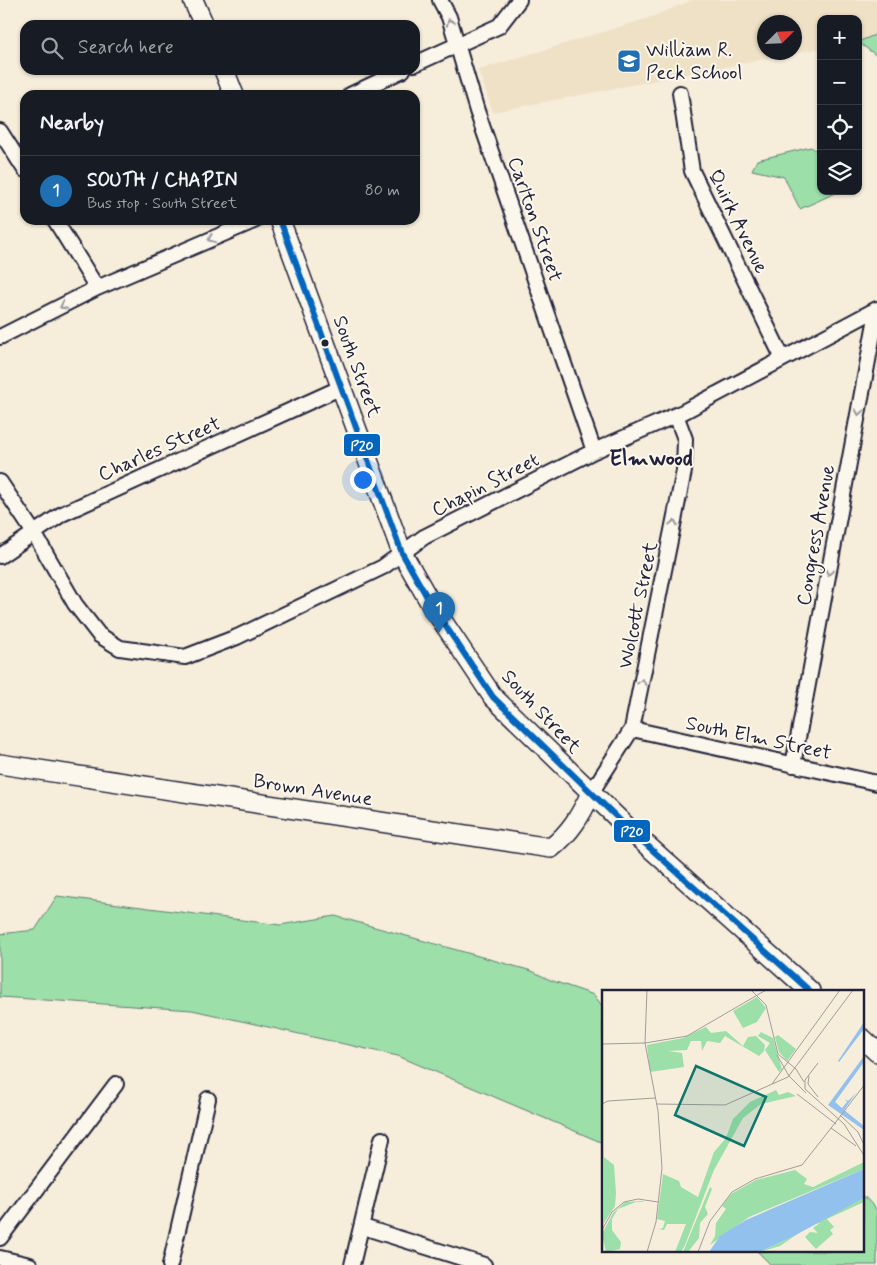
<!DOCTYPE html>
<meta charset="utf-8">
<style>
body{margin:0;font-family:Mynerve,sans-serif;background:#242831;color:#f1f3f6}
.controls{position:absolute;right:15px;top:15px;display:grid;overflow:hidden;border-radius:10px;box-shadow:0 1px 4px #0004}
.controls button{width:45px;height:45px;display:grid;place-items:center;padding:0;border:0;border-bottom:1px solid #363941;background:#171b24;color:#f1f3f6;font:25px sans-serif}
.compass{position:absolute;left:757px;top:15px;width:45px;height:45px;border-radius:50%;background:#171b24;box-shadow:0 1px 4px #0004;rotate:66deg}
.you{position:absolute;left:362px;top:479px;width:18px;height:18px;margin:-12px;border:4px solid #fff;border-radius:50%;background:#1a73e8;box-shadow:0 0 0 8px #1a73e833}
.badge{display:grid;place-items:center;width:32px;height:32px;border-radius:50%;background:#1f6fb2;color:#fff;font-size:16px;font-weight:700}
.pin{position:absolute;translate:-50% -41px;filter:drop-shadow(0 1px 2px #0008)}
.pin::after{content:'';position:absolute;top:26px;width:18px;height:15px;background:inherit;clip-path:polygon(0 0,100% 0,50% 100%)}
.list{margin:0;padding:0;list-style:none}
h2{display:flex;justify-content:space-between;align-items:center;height:65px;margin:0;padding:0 20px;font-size:21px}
h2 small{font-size:16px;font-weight:400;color:#9ea1a6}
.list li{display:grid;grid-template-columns:32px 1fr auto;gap:15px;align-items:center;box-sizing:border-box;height:70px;padding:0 20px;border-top:1px solid #363941}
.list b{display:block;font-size:19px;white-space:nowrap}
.list p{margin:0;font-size:16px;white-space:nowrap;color:#9ea1a6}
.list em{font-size:16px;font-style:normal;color:#9ea1a6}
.icon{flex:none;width:28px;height:28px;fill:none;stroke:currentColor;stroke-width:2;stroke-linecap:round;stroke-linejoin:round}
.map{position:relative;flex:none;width:877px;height:1265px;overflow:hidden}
.search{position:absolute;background:#171b24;box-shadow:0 1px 4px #0004;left:20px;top:20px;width:400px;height:55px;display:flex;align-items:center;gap:12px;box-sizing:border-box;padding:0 18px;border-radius:15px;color:#9ea1a6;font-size:19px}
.panel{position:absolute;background:#171b24;box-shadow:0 1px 4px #0004;left:20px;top:90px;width:400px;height:135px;border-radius:15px}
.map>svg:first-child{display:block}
.built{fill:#efe1c6;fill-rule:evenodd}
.green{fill:#9cdfa9;stroke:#5f8072}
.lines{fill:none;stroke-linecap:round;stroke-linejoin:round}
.street-casing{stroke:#22223b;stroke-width:18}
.secondary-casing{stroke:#22223b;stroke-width:22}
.street{stroke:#fbf7ec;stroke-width:14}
.secondary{stroke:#fbf7ec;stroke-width:19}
.bus-1-casing{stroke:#fbf7ec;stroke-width:10}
.bus-1{stroke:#0065bd;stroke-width:6}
.oneway{stroke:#99979c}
.bus-dot{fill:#22223b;stroke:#fbf7ec;stroke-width:2}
.labels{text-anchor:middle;stroke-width:4;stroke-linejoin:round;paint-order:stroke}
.poi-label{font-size:20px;fill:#22223b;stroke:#fbf7ec;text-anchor:start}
.street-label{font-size:20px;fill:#22223b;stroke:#fbf7ec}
.quarter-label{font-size:22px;font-weight:bold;fill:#22223b;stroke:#fbf7ec}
.inset-road{fill:none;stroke:#a19c9b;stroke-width:1}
.view{fill:#0f766e;fill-opacity:0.15;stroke:#0f766e;stroke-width:2.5}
.inset-edge{fill:none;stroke:#22223b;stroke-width:2.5}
.line-badge{stroke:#fbf7ec;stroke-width:2}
.badge-label{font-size:14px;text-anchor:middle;font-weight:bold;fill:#fff}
</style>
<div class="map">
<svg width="877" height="1265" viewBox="0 0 877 1265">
<rect width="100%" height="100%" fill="#f6eddb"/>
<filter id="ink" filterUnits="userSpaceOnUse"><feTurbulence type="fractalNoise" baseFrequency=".02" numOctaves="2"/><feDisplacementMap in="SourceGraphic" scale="10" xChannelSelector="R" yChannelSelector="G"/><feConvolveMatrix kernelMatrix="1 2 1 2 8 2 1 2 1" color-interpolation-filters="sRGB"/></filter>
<g filter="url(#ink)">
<path class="built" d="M 693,0 L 877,0 L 877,37 L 858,40 L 858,19 L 821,19 L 821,48 L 493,112 L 478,70 L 646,19 ZM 764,22 L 794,22 L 794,52 L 764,52 Z"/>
<path class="green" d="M 877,34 L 877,56 L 858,42 Z
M 811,147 L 821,154 L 821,191 L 840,191 L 800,209 L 784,177 L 752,170 L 757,160 Z
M 57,896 L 280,925 L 335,916 L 532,971 L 550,980 L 594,995 L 603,1007 L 603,1143 L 398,1056 L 192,1010 L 0,997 L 0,934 L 35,930 Z
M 863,1195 L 877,1210 L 877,1265 L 771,1265 L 757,1251 L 863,1251 Z"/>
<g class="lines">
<g class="street-casing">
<path id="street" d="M 440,0 L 449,17 L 477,111 L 594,451
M 415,64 L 499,26 L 519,0
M 680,93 L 692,171 L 783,359
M 350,95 L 403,70
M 0,131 L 25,170
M 55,220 L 97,288
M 0,337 L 97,288 L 256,220
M 0,482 L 34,533 L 75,604 L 99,635 L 120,648 L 185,657 L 237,637 L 383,567 L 424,537 L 594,451 L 683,412 L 877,309
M 0,556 L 62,514 L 342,387
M 632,729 L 877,783
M 793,765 L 877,312
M 591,793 L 632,729 L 684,471 L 685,439 L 676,415
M 363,1227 L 484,1265
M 0,1238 L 116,1084
M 0,1258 L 30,1265
M 170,1265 L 208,1099
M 352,1265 L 382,1139"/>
</g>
<g class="secondary-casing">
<path id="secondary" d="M 193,0 L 204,25
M 224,70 L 234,95
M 280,220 L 402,553 L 431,604 L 493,697 L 631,831 L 810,991
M 0,764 L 551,848 C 570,833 581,815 591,793
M 863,1039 L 877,1052"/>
</g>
<use href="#street" class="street"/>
<use href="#secondary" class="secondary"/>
<g class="bus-1-casing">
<path id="bus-1" d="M 280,220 L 402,553 L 431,604 L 493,697 L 631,831 L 810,991"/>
</g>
<use href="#bus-1" class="bus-1"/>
</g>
<defs><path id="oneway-chevron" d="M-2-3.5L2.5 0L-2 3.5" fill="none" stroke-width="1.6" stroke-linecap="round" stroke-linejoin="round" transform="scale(1.25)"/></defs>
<g class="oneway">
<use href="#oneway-chevron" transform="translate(450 22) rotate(-111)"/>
<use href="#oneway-chevron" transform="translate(211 239) rotate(157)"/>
<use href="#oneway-chevron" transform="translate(63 306) rotate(153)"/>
<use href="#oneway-chevron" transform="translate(859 412) rotate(100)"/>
<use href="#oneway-chevron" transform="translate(674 523) rotate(-79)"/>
<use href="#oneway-chevron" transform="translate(829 572) rotate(100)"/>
<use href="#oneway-chevron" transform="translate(642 682) rotate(-78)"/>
</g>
</g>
<defs>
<g id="school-square" transform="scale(1.25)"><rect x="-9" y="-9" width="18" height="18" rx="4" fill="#1f6fb2" stroke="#fbf7ec"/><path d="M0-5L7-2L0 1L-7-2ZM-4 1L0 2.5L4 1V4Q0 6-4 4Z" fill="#fff"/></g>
</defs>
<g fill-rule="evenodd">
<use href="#school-square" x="629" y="61"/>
</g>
<circle class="bus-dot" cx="325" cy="343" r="4.5"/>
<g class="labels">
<g class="poi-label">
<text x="646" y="56">William R.<tspan x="646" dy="23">Peck School</tspan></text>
</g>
<g class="street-label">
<text transform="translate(536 219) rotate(71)" y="7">Carlton Street</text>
<text transform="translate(739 221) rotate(64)" y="7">Quirk Avenue</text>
<text transform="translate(358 366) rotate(70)" y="7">South Street</text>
<text transform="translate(159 448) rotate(-24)" y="7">Charles Street</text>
<text transform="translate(485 484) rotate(-27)" y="7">Chapin Street</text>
<text transform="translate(815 535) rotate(-80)" y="7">Congress Avenue</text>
<text transform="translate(637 605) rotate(-78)" y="7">Wolcott Street</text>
<text transform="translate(542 711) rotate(47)" y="7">South Street</text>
<text transform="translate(759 737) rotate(12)" y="7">South Elm Street</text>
<text transform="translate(313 789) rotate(9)" y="7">Brown Avenue</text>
</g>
<g class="quarter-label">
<text x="651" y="465">Elmwood</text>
</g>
</g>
<g transform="translate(602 990)">
<rect width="262" height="262" fill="#f6eddb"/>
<path d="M 155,7 L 164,18 L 155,32 L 141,38 L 131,21 ZM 104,37 L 109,43 L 124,41 L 141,56 L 146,47 L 154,46 L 163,55 L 162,61 L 157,66 L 123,46 L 118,53 L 105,51 L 100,61 L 99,51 L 89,51 L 85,60 L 66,61 L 80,63 L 82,77 L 48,82 L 45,55 L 81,48 ZM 159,42 L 171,48 L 180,79 L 177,82 L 163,60 L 168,53 L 156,46 ZM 176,45 L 194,59 L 185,71 L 177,62 L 173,47 ZM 174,100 L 177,105 L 186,102 L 194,106 L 159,114 L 141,128 L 112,180 L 83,255 L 79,262 L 73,262 L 84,234 L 65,234 L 62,240 L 57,239 L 61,238 L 63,231 L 55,229 L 61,184 L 77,191 L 79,197 L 96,207 L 112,162 L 124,148 L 131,129 L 148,112 ZM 2,167 L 12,175 L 14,203 L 13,216 L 2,233 ZM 262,172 L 262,179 L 147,227 L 108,255 L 113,246 L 114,233 L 124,219 L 120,216 L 129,204 L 154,190 L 193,180 L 205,189 L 202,194 L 211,197 ZM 108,197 L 110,199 L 103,217 L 106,224 L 98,233 L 97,248 L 86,262 L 81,262 ZM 262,208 L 262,212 L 225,229 L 232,237 L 228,240 L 231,244 L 214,259 L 203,247 L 208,242 L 216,243 L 211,238 L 218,233 L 209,235 ZM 41,211 L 41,215 L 41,212 L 34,212 L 16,219 L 10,229 L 10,240 L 19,252 L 18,259 L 4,262 L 0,244 L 11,223 L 23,212 ZM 207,236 L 178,256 L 157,262 L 190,247 Z" fill="#9cdfa9"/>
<path d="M 262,32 L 262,39 L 237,72 L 236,71 ZM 262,66 L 262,72 L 233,112 L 240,118 L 245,112 L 243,109 L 246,111 L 254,103 L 242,120 L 262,136 L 262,140 L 226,115 ZM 262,179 L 262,208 L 190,247 L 157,262 L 107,262 L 118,246 L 144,230 Z" fill="#93c1ee"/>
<path class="inset-road" d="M 45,0 L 43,53 L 56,121 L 60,178 L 54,232 L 45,262M 149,0 L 164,15 L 176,64 L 194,79M 0,54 L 43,53 L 85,46 L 164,0M 175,65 L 187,86M 216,73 L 203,90 L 203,99 L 242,134 L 263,167M 194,79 L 202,92M 187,86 L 204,103M 207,86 L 206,94 L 216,107M 170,94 L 238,0M 195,104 L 234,134M 0,114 L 6,111 L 53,108M 55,114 L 123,115 L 186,87 L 251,0M 243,120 L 263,94M 238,125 L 256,142 L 263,157M 229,138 L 254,156M 0,240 L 10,222 L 22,212 L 36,209 L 56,212M 96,262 L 108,231 L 130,202 L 153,189 L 200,175 L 244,119"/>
<path class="view" d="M 94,76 L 164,107 L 142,156 L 73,125 Z"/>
<rect width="262" height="262" class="inset-edge"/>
</g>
<g class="line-badge">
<rect x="343" y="433" width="38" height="24" rx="5" fill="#0065bd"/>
<rect x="613" y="819" width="38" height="24" rx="5" fill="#0065bd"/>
</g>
<g class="badge-label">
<text x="362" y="450">P20</text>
<text x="632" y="836">P20</text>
</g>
</svg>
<div class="controls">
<button>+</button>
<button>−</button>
<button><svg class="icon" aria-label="locate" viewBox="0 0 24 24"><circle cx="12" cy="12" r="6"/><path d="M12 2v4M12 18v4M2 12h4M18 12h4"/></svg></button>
<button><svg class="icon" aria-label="layers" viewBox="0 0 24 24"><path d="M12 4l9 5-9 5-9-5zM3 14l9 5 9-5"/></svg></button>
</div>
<svg class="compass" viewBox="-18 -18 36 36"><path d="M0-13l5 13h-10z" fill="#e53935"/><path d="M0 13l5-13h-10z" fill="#9ea1a6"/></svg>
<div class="you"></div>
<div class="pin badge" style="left:439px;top:633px">1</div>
<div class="search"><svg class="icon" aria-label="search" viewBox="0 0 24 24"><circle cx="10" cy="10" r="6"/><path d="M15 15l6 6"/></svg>Search here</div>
<section class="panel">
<h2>Nearby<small></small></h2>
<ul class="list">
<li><span class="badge">1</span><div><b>SOUTH / CHAPIN</b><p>Bus stop · South Street</p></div><em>80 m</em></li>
</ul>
</section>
</div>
